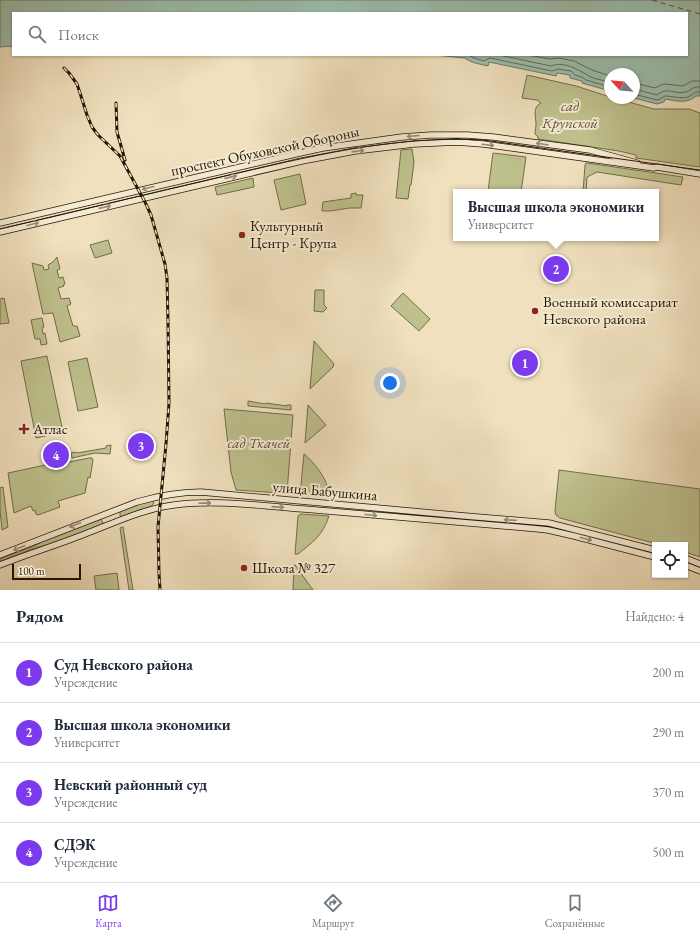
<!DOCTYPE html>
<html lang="ru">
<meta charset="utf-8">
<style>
body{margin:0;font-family:"EB Garamond",serif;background:#f2f2f3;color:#1f2937}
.controls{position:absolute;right:12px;bottom:12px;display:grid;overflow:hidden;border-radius:0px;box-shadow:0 1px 3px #0004}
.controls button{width:36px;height:36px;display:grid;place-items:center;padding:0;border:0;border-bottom:1px solid #e0e1e3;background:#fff;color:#1f2937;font:20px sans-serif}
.compass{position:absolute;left:604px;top:68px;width:36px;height:36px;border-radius:50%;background:#fff;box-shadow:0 1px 3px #0004;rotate:296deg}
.scale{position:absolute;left:12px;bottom:10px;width:69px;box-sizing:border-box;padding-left:4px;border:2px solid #261603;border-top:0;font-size:11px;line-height:14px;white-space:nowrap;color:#261603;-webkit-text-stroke:3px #f5ebd4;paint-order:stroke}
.you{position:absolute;left:390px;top:383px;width:14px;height:14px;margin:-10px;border:3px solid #fff;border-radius:50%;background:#1a73e8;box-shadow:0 0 0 6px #1a73e833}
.badge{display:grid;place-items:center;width:26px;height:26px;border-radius:50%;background:#7c3aed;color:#fff;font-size:13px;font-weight:700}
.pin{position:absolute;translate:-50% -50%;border:2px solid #fff;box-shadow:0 1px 4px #0006}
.popup{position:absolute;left:453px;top:189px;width:206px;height:52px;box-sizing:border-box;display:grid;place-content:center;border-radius:0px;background:#fff;filter:drop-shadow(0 1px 3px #0005);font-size:13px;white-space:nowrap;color:#747a83}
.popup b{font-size:15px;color:#1f2937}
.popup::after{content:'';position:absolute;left:50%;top:100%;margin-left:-8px;border:8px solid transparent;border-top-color:#fff}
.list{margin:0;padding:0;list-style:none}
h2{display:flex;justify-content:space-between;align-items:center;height:52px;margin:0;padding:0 16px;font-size:17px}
h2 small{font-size:13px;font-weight:400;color:#747a83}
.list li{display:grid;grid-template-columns:26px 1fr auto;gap:12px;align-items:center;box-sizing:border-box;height:60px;padding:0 16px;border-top:1px solid #e0e1e3}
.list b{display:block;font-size:15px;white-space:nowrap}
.list p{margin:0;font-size:13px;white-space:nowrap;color:#747a83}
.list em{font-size:13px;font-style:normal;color:#747a83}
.icon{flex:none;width:22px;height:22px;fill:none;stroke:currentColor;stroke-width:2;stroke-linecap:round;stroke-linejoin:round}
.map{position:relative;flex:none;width:700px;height:590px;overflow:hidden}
.search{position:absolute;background:#fff;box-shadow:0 1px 3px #0004;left:12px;right:12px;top:12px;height:44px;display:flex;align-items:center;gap:10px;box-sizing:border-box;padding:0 14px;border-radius:0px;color:#747a83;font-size:15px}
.sheet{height:292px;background:#fff}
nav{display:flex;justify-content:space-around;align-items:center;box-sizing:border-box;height:56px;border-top:1px solid #e0e1e3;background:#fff;font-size:11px;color:#747a83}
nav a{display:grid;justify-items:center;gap:2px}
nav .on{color:#7c3aed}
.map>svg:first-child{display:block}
.green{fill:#bec18e;stroke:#726c48}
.water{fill:#9bbdac;stroke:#6c7a68}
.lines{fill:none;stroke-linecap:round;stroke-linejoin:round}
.shore{stroke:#606a58;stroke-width:1}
.ferry{stroke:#4f503e;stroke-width:1;stroke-dasharray:5 4;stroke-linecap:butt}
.secondary-casing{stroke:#261603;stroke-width:7}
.secondary{stroke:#f5ebd4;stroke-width:5.5}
.tram{stroke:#261603;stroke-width:1}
.rail-casing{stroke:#261603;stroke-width:3}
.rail{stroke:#f5ebd4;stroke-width:1.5;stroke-dasharray:4.5;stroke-linecap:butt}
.oneway{stroke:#988b76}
.poi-dot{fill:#8f2418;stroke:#f5ebd4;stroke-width:1.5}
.labels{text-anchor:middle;stroke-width:4;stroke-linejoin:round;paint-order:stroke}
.park-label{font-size:15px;font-style:italic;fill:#5b5234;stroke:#f5ebd4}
.street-label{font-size:15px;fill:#261603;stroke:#f5ebd4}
.poi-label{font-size:15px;fill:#261603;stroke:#f5ebd4;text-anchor:start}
</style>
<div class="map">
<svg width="700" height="590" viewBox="0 0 700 590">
<rect width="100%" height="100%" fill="#f0e0bd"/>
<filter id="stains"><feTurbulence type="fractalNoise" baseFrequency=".005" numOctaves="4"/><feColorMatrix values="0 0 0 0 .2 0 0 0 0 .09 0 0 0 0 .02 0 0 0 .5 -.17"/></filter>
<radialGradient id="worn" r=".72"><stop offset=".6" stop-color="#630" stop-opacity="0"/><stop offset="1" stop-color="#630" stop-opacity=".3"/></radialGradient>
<path class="green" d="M 527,75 L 576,86 L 610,97 L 610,98 L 614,98 L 654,109 L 689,109 L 700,113 L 700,167 L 636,158 L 636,155 L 619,151 L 538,139 L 538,137 L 535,134 C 535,130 536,127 536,124 C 536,117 532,107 541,103 L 537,100 L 522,98 Z
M 412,149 L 414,162 L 411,185 L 410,185 L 408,199 L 396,198 L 401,150 Z
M 493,153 L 526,157 L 521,192 L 488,191 Z
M 586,163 L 587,163 L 683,177 L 681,185 L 597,172 L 587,177 L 586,192 L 583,192 L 585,165 Z
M 300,174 L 306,204 L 281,210 L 274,180 Z
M 253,178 L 254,187 L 217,195 L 215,187 Z
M 356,193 L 356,195 L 363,195 L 361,208 L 350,208 L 330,211 L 322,211 L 323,202 L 351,198 L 351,194 Z
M 108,240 L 112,253 L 95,258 L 90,245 Z
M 57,257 L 60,269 L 57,270 L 59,278 L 63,277 L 65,284 L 63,285 L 64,286 L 58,288 L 61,299 L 69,298 L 71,304 L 67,306 L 73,326 L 77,326 L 80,336 L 60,342 L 53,313 L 43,314 L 32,263 L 43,266 L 44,270 L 49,269 L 48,265 L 53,262 Z
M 315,290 L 324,290 L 324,305 L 327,308 L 323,312 L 314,311 Z
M 403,293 L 430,319 L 419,331 L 391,306 Z
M 4,298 L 9,323 L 0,324 L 0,299 Z
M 42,318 L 44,327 L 42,328 L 43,334 L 45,333 L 47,344 L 41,345 L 40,339 L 35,339 L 31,320 Z
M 314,341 L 334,364 L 333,367 L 310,389 Z
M 47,356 L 63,432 L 36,438 L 21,361 Z
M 87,358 L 98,407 L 78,411 L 68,362 Z
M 248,401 L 265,404 L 266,403 L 287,406 L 287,405 L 291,405 L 291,410 L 248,406 Z
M 308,405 L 326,425 L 305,443 Z
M 224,409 L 293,415 L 287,493 L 280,493 L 236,490 L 231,472 Z
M 111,445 L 110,454 L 95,453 L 72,458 L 71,453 L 76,452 L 77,453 L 106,448 L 106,446 Z
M 304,454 C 315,463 330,482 329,497 L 300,495 Z
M 89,458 L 92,458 L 93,460 L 90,478 L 88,477 L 85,493 L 58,501 L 60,507 L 38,515 L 36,514 L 35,510 L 33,511 L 31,506 L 14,513 L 8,473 L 64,461 L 64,463 Z
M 559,470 L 700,489 L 700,557 L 685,552 L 685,545 L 661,545 L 560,518 L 556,515 L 555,511 Z
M 3,487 L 8,527 L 2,530 L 0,510 L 0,488 Z
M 152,500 L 154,502 L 152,506 L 122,517 L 120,516 L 120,511 L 130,507 Z
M 301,514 L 329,516 C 323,535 312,543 298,554 L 295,554 L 298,516 Z
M 101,519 L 103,523 L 102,525 L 51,544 L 32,549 L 0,561 L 0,559 L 32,547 L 49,538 Z
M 123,527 L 133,590 L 129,590 L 120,528 Z
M 294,565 L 295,565 L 313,590 L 293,590 Z
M 117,573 L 119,590 L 96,590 L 94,576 Z"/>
<path class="water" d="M 0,0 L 700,0 L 700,96 L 696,96 C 688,104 676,101 665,99 L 664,102 L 657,104 L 634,98 L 634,74 L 610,74 L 610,91 L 582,83 L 582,81 L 570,78 L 570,75 L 557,73 L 556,76 L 489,62 L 488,66 C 480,64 471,63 465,58 L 435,55 L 687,55 L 687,13 L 13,13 L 13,46 L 0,47 Z"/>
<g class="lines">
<path class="shore" d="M 468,55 L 477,59 L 484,61 L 490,58 L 552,71 L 558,69 L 571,71 L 575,75 L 582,77 L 586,80 L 610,87
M 499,55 L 551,66 C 564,61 577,69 589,76 C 594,79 603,80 610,82
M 528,55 L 550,59 L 559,58 L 574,61 L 592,70 L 610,76
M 634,83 L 655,88 L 661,85 L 665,84 L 683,86 L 692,81 L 700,81
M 634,89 L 657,95 C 669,86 674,95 685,92 C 692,91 691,86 700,87
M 634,94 L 657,100 L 660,99 L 665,96 C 672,96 681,99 688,97 C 693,95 694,91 700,92"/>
<path class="ferry" d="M 652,0 L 700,14"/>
<g class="secondary-casing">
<path id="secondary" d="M 0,223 L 300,153 L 323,148 L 402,137 L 431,135 L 467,135 L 493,137 L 590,150 L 637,163
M 0,232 L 302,161 L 355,151 L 414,144 L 457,142 L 483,144 L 654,168 L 657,167 L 700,174
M 0,555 L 137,502 C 158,496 179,492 201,492 L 465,516 L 549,523 L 655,550
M 685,558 L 700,564
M 0,565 C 28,554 57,545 85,534 C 114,523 143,509 174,505 C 214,499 263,506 304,509 C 382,515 460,522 539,529 L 548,530 L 574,536 L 655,557
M 685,565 L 700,571"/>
</g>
<use href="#secondary" class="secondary"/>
<path class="tram" d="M 0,229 C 74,212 147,194 221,177 C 307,157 394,135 483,140 L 700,170"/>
<g class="rail-casing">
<path id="rail" d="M 64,68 L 69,73 L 77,84 L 80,93 L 87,115 L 92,127 L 98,135 L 120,156 L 145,202 L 151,215 L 165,264 L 167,278 L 168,321 L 169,403 L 166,444 L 158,527 L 159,573 L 160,590
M 116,103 L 117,132 L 125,160"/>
</g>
<use href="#rail" class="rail"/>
</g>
<defs><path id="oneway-shaft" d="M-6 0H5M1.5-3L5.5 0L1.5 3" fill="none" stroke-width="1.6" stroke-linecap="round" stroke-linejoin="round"/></defs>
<g class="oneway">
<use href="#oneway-shaft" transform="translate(413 136) rotate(175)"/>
<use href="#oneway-shaft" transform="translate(542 144) rotate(-172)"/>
<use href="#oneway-shaft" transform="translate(488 145) rotate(7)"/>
<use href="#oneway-shaft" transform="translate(358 151) rotate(-8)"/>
<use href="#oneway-shaft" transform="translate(231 177) rotate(-13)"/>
<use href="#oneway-shaft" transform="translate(148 188) rotate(166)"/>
<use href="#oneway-shaft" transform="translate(105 207) rotate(-13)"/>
<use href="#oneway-shaft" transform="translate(33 224) rotate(-14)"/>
<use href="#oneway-shaft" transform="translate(205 503) rotate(-2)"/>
<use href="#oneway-shaft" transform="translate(278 507) rotate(4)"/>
<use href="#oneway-shaft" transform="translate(371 515) rotate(5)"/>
<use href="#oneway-shaft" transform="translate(510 520) rotate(-176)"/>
<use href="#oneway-shaft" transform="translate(75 525) rotate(159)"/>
<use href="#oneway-shaft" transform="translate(586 539) rotate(14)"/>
<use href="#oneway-shaft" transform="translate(19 548) rotate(158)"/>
</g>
<g class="poi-dot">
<circle cx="242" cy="235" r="4"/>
<circle cx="535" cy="311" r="4"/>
<path d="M22 423h4v4h4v4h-4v4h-4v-4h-4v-4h4z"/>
<circle cx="244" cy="568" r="4"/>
</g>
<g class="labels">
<g class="park-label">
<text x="570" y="111">сад<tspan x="570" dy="17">Крупской</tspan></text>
<text x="259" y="448">сад Ткачей</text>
</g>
<g class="street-label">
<text transform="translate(265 151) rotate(-12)" y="5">проспект Обуховской Обороны</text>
<text transform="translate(325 491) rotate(5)" y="5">улица Бабушкина</text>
</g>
<g class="poi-label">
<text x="250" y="231">Культурный<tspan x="250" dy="17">Центр - Крупа</tspan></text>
<text x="543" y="307">Военный комиссариат<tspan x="543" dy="17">Невского района</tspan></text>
<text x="33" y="434">Атлас</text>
<text x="252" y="573">Школа № 327</text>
</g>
</g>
<rect width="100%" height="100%" filter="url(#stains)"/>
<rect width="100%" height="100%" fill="url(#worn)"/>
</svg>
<div class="controls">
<button><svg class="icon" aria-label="locate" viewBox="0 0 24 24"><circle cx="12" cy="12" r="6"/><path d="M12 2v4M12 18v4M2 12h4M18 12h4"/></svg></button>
</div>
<svg class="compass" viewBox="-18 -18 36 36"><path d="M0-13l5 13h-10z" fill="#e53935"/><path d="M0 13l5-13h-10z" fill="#747a83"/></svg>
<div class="scale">100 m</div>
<div class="you"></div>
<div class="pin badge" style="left:525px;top:363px">1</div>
<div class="pin badge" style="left:556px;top:269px">2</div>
<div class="popup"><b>Высшая школа экономики</b>Университет</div>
<div class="pin badge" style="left:141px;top:446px">3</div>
<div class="pin badge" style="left:56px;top:455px">4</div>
<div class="search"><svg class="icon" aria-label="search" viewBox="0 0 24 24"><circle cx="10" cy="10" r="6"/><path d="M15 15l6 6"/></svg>Поиск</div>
</div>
<section class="sheet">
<h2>Рядом<small>Найдено: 4</small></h2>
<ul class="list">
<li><span class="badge">1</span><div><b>Суд Невского района</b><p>Учреждение</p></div><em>200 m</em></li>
<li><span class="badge">2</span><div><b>Высшая школа экономики</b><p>Университет</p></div><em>290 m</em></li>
<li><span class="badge">3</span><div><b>Невский районный суд</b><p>Учреждение</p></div><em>370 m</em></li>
<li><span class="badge">4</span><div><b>СДЭК</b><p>Учреждение</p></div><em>500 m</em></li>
</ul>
</section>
<nav>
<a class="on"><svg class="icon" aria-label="map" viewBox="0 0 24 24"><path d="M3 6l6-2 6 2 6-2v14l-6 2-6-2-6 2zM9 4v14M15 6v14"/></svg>Карта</a>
<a><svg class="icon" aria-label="directions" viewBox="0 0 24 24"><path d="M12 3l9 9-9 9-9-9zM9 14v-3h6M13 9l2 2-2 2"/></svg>Маршрут</a>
<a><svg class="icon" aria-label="saved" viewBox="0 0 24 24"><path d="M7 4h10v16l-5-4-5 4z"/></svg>Сохранённые</a>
</nav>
